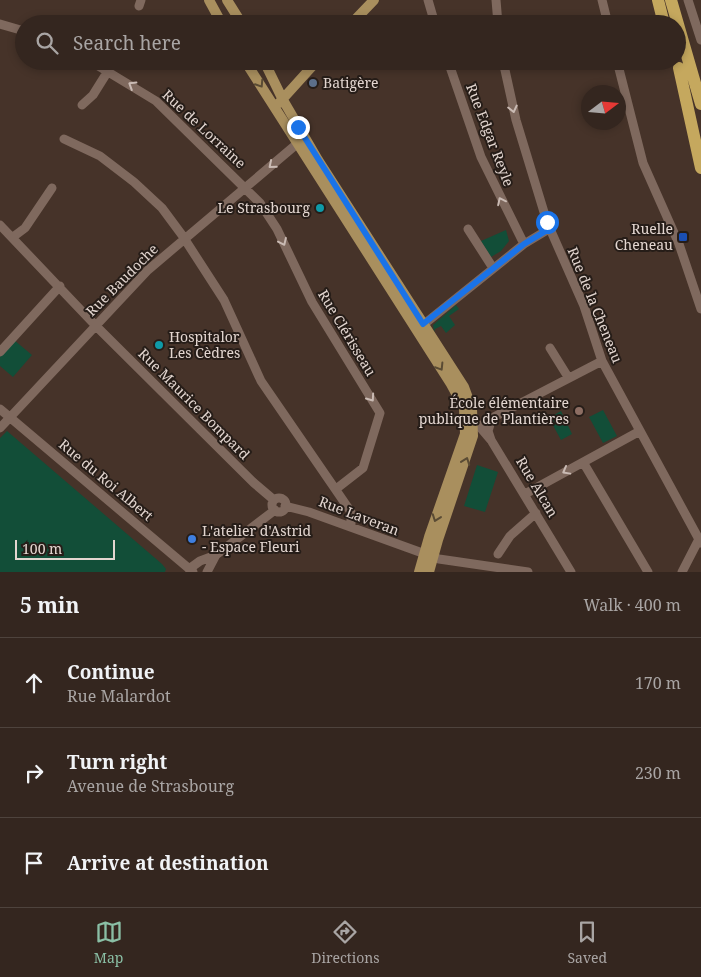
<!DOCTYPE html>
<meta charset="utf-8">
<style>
body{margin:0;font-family:"Noto Serif",serif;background:#3f322c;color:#f1f3f6}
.compass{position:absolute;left:581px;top:85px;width:45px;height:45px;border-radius:50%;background:#34261f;box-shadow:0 2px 8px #0003;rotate:74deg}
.scale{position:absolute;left:15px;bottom:12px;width:100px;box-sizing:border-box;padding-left:5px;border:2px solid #e3d6d0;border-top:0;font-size:14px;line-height:18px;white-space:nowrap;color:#e3d6d0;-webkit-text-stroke:4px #261d18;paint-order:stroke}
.stop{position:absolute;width:15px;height:15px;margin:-11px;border:4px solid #1a73e8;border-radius:50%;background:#fff}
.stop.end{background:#1a73e8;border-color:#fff;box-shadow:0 1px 5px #0008}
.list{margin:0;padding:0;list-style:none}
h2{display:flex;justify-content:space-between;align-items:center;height:65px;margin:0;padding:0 20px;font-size:21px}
h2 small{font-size:16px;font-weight:400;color:#a9a5a4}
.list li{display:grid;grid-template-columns:32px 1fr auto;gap:15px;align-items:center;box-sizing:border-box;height:90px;padding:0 20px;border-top:1px solid #4e433d}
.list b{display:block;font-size:19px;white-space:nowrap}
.list p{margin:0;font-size:16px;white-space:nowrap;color:#a9a5a4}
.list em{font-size:16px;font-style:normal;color:#a9a5a4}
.icon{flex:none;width:28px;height:28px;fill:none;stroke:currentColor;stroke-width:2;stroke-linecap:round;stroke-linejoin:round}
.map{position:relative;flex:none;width:701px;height:572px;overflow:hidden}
.search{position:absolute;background:#34261f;box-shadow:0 2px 8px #0003;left:15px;right:15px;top:15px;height:55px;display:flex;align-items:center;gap:12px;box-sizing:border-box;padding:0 18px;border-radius:28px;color:#a9a5a4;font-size:19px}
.sheet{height:335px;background:#34261f}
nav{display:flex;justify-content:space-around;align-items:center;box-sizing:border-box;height:70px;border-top:1px solid #4e433d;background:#34261f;font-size:14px;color:#a9a5a4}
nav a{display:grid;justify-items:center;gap:2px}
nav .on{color:#8abfa5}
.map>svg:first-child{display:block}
.green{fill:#124e38}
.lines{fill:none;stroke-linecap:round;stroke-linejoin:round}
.minor{stroke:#7f695e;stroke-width:9}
.major{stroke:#a98f5e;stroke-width:10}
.highway{stroke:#c5a85e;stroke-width:12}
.oneway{stroke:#5a4b34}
.oneway2{stroke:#cabbb4}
.route{stroke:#1a73e8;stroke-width:6}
.service-dot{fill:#5c6f8a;stroke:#261d18;stroke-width:2}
.culture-dot{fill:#0f9aa8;stroke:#261d18;stroke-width:2}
.transit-dot{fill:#1a4fb4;stroke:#261d18;stroke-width:2}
.education-dot{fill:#8d6e63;stroke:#261d18;stroke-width:2}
.shop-dot{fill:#3f7fe0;stroke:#261d18;stroke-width:2}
.labels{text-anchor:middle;stroke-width:4;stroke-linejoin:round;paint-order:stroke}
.poi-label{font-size:14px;fill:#e3d6d0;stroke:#261d18;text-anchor:start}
.street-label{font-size:14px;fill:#e3d6d0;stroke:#261d18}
</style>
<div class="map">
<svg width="701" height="572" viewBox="0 0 701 572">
<rect width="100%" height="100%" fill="#463329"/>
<path class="green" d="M 506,230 L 509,241 L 501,251 L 491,257 L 481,241 Z
M 456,305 L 459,309 L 449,316 L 455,325 L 446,333 L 441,326 L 435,329 L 434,332 L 433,325 Z
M 14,340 L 32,355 L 13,377 L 0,366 L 0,357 Z
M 603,410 L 617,436 L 603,443 L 589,417 Z
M 561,411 L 572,434 L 561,440 L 549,418 Z
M 7,431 L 162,564 L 166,569 L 165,572 L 0,572 L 0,438 Z
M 477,465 L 498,472 L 485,512 L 464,506 Z"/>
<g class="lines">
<path class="minor" d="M 428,0 L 435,24
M 496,0 L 498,24
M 602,0 L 608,24
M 688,0 L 701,40
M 139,6 L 141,0
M 0,24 L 24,31
M 90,61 L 156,101 L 260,203 L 277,229 L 312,302 L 380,413 L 363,468 L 336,489
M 448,61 L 481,157 L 524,244
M 503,61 L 516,120 L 547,222 L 584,306 L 602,361 L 701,543
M 617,61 L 643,163 L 679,244 L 701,309
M 82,105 L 93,95 L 108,71
M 64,139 L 100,156 L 134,182 L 162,208 L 182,235 L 224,300 L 261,381 L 351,512 L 351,527
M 0,225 L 96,326 L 254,483 L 274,500
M 468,229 L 493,268
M 13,237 L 25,228 L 52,188
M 423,325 L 524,244 L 549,229
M 550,348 L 568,377
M 0,352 L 60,286
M 0,409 L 193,572
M 474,420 L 491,440 L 571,572
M 0,428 L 148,270 L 298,143
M 491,440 L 488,431 L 492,418 L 602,361
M 583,462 L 648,572
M 525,494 L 640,431
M272 505a7 7 0 1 1 14 0a7 7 0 1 1-14 0Z
M 285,506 L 309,512 L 439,559 L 528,572
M 498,554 L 510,536 L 536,513
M 189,569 L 200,561 L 216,555 L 275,510
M 207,572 L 216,555
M 682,572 L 699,539"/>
<path class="major" d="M 209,0 L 222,24
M 227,0 L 242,24
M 351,24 L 374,0
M 245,61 L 451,384 L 464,408 L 465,434 L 429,537 L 419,572
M 264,61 L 283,100 L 318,160 L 464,387 L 472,409 L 473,436 L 438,540 L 429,572
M 279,103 L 317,61"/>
<path class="highway" d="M 658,0 L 664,24
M 671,0 L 701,104
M 679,68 L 701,168"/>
</g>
<defs><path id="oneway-chevron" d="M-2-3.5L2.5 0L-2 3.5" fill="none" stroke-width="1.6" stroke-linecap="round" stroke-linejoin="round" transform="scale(1.25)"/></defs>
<g class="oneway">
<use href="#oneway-chevron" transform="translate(260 84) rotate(57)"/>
<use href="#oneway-chevron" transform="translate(440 367) rotate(58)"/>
<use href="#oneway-chevron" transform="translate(466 461) rotate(-70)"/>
<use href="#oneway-chevron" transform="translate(436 518) rotate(110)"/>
</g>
<g class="oneway2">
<use href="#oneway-chevron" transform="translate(132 85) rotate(-148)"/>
<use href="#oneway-chevron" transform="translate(513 109) rotate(77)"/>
<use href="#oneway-chevron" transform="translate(272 165) rotate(140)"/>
<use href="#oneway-chevron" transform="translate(501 201) rotate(-116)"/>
<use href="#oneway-chevron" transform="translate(283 242) rotate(65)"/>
<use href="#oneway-chevron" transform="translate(371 398) rotate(55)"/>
<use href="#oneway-chevron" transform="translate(566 471) rotate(151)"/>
</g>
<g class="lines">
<path class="route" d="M 298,127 L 423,324 L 524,244 L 549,229 L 547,222"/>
</g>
<circle class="service-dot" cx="313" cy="83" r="5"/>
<g class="culture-dot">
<circle cx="320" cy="208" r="5"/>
<circle cx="159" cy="345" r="5"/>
</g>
<rect class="transit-dot" x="678" y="232" width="10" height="10" rx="2.5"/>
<circle class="education-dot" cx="579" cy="411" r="5"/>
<circle class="shop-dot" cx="192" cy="539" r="5"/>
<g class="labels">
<g class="poi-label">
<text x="323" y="88">Batigère</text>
<text x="310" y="213" text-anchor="end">Le Strasbourg</text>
<text x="673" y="234" text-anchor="end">Ruelle<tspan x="673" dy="16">Cheneau</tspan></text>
<text x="169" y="342">Hospitalor<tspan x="169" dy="16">Les Cèdres</tspan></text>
<text x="569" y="408" text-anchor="end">École élémentaire<tspan x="569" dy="16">publique de Plantières</tspan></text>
<text x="202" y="536">L'atelier d'Astrid<tspan x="202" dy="16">- Espace Fleuri</tspan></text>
</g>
<g class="street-label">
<text transform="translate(204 129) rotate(43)" y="5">Rue de Lorraine</text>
<text transform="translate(490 135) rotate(69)" y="5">Rue Edgar Reyle</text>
<text transform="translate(122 280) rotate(-45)" y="5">Rue Baudoche</text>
<text transform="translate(595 305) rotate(68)" y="5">Rue de la Cheneau</text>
<text transform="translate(347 333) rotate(59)" y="5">Rue Clérisseau</text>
<text transform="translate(194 404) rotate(45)" y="5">Rue Maurice Bompard</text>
<text transform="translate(106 480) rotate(40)" y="5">Rue du Roi Albert</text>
<text transform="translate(537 487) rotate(59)" y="5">Rue Alcan</text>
<text transform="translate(359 516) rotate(21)" y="5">Rue Laveran</text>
</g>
</g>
</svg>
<svg class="compass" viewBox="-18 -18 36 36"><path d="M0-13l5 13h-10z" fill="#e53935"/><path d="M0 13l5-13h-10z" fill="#a9a5a4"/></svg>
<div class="scale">100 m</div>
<div class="stop" style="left:547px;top:222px"></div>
<div class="stop end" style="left:298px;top:127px"></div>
<div class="search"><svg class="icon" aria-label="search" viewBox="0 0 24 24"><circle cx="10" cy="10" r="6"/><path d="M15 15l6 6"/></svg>Search here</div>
</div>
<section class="sheet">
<h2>5 min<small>Walk · 400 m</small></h2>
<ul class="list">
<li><svg class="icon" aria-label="ahead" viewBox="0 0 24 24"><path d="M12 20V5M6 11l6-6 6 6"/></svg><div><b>Continue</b><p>Rue Malardot</p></div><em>170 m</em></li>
<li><svg class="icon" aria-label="right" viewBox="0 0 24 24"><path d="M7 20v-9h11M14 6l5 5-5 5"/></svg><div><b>Turn right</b><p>Avenue de Strasbourg</p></div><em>230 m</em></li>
<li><svg class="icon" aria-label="arrive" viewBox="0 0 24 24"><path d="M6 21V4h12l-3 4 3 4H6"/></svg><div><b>Arrive at destination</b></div></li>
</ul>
</section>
<nav>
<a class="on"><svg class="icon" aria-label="map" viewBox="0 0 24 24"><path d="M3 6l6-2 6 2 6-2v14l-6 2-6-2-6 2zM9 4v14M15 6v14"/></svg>Map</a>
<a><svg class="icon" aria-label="directions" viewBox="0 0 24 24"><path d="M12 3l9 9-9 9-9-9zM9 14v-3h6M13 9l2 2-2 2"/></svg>Directions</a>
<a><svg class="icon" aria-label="saved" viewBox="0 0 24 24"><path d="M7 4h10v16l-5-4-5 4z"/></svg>Saved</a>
</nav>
